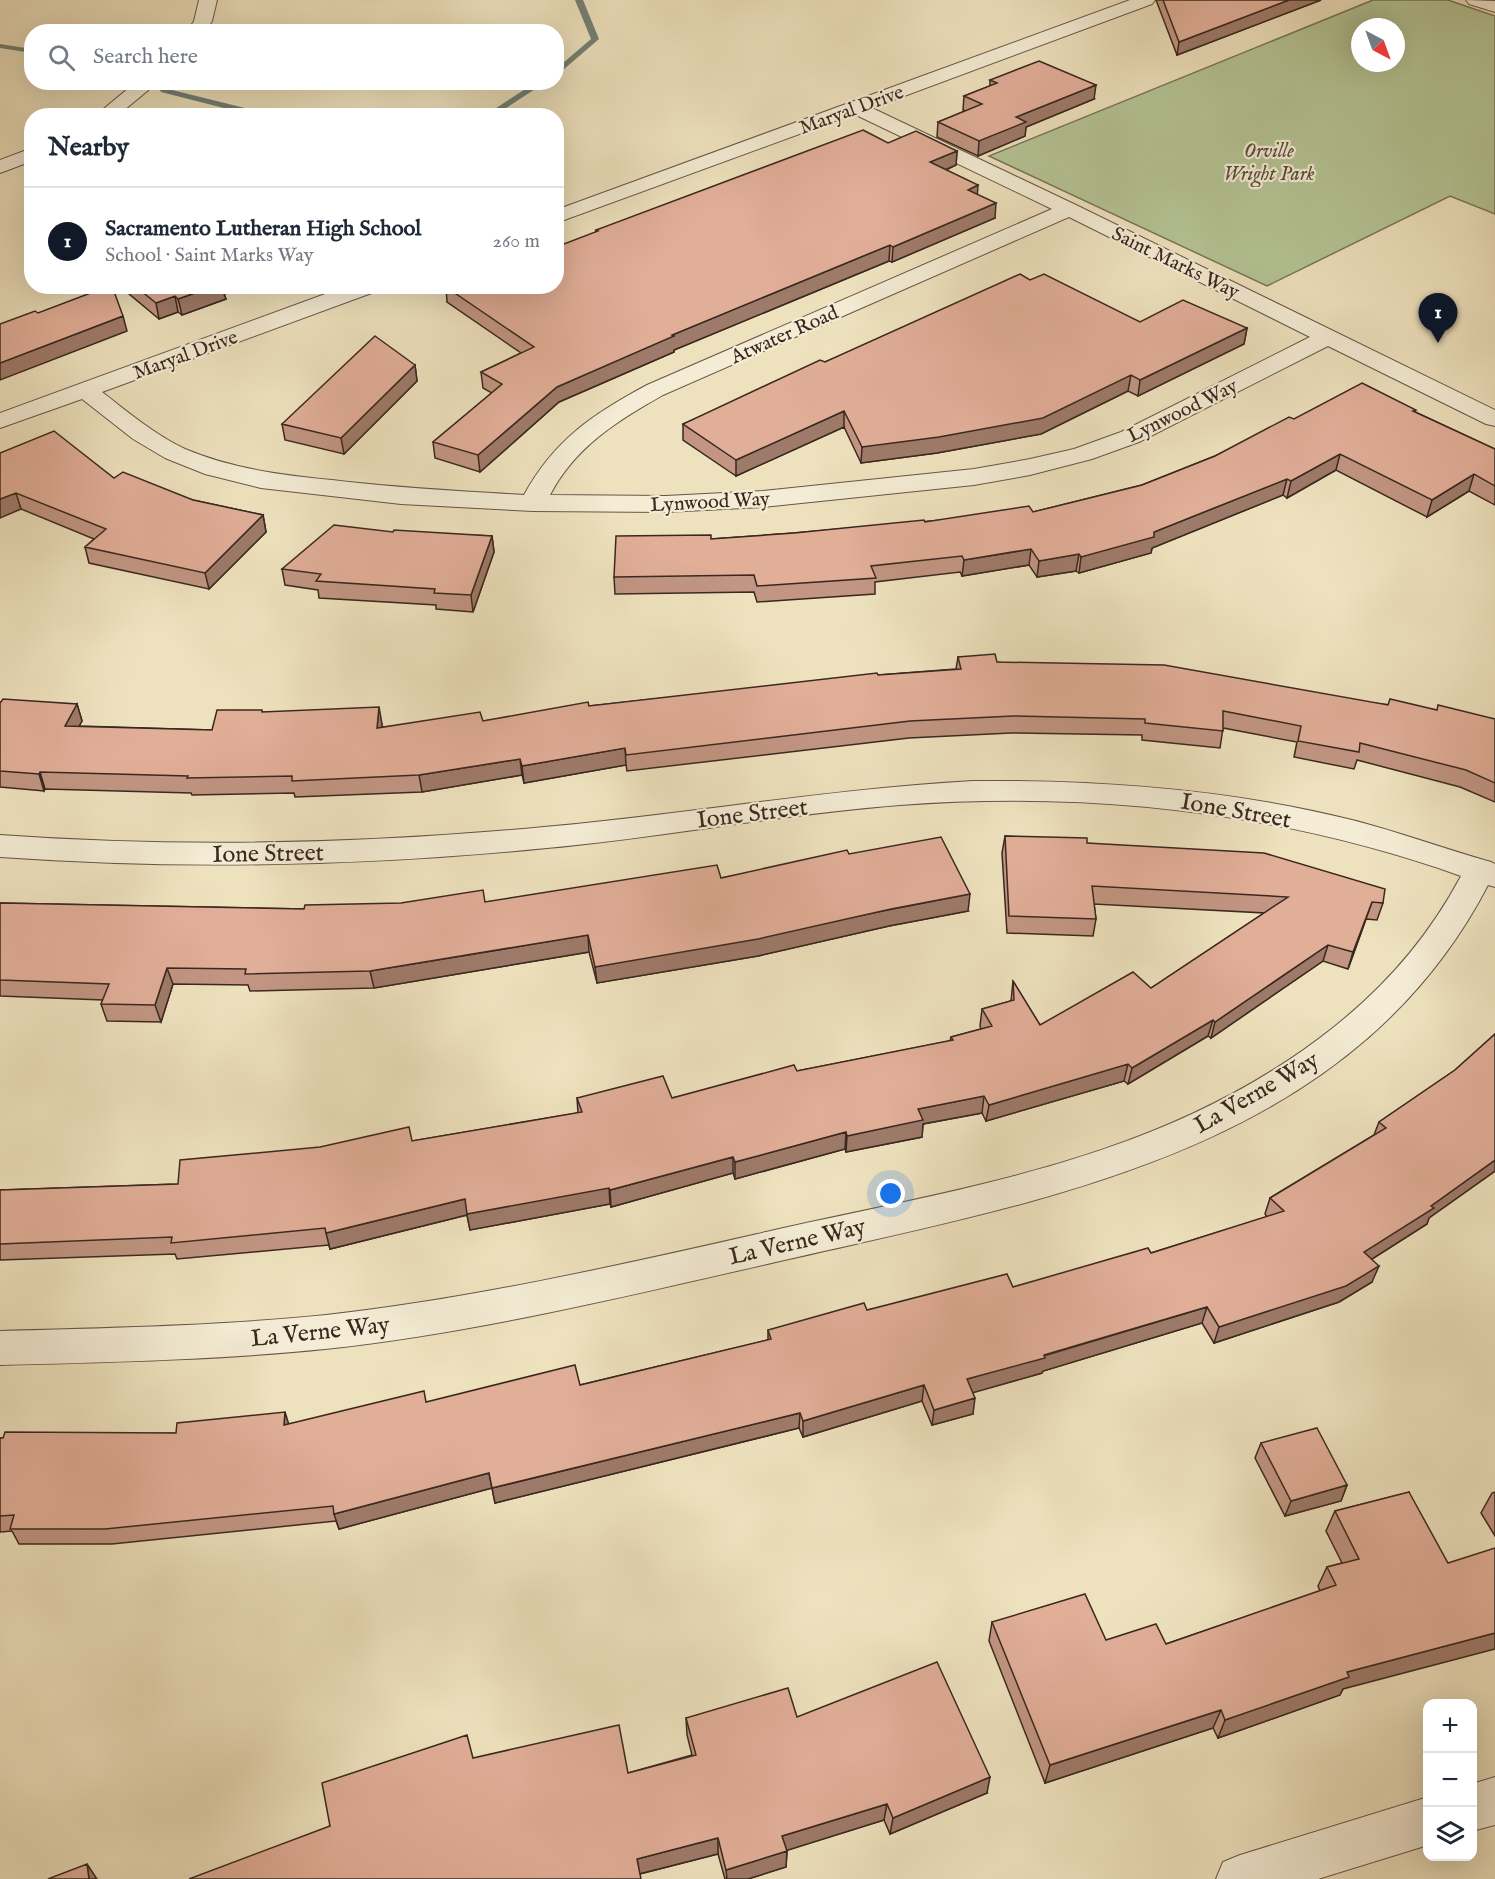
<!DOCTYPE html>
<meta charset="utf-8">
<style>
body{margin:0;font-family:"IM FELL English",serif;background:#f2f2f3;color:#1f2937}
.controls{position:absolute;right:18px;bottom:18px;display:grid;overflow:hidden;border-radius:12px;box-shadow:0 6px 24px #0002}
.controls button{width:54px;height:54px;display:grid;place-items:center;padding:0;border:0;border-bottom:2px solid #e0e1e3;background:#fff;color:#1f2937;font:30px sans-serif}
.compass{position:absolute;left:1351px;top:18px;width:54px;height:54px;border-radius:50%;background:#fff;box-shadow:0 6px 24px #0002;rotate:139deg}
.you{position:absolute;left:891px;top:1194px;width:21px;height:21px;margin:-15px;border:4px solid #fff;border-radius:50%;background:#1a73e8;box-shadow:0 0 0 9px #1a73e833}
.badge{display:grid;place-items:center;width:39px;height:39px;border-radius:50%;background:#111827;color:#fff;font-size:20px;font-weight:700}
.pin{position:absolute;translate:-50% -50px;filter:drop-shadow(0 2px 3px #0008)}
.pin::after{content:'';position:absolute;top:32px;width:21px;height:18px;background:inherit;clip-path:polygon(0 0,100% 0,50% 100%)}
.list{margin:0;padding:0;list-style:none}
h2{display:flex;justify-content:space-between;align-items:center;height:78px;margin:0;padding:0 24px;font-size:26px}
h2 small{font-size:20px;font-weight:400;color:#747a83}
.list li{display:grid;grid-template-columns:39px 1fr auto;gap:18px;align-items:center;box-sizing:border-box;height:108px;padding:0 24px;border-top:2px solid #e0e1e3}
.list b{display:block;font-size:22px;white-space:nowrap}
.list p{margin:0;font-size:20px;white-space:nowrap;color:#747a83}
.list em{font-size:20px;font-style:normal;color:#747a83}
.icon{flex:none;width:33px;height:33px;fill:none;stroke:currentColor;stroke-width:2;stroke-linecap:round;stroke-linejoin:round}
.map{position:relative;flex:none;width:1495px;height:1879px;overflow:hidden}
.search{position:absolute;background:#fff;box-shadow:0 6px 24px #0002;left:24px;top:24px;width:540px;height:66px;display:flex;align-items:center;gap:15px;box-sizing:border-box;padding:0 21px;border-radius:24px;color:#747a83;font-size:22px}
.panel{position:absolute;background:#fff;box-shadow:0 6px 24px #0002;left:24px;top:108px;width:540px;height:186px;border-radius:24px}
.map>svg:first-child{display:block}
.green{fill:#b5c495;stroke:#78765a;stroke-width:1.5;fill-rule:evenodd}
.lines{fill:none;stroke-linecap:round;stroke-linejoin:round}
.stream{fill:#738276;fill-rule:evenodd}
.minor-casing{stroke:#675647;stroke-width:2}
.minor{fill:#f4ecd5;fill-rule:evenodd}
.wall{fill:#c29683;stroke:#3a281f;stroke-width:1.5}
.shaded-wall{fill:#9e7a6a;stroke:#3a281f;stroke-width:1.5}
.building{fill:#e1ae98;stroke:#3a281f;stroke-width:1.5}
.labels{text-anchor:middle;stroke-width:4.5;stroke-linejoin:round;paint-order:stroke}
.far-street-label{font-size:20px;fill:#3a281f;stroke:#f4ecd5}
.far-park-label{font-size:20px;font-style:italic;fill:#594f3c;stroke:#f4ecd5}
.street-label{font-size:24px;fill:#3a281f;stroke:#f4ecd5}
</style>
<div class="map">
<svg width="1495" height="1879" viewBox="0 0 1495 1879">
<rect width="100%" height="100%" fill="#eee2be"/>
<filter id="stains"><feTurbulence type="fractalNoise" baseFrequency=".00333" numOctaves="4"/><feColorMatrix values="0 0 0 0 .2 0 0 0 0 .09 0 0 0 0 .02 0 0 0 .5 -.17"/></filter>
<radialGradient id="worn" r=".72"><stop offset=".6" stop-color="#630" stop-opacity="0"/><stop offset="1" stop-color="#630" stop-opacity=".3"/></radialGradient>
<path class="green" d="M 1373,0 L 1448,0 L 1495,16 L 1495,214 L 1450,196 L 1267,286 L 989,156 ZM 1360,27 L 1396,27 L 1396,63 L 1360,63 Z"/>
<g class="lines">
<path class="stream" d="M 575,0 L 583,0 L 599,39 L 556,76 L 556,69 L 591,39 Z
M 0,44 L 32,49 L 32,53 L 0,48 Z
M 536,82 L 546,82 L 494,116 L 484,116 Z
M 164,88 L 269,114 L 270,116 L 255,116 L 161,92 L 160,90 Z"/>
<g class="minor-casing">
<path id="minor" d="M 199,0 L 217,0 L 212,21 L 205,32 L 187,32 L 194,21 Z
M 1130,0 L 1155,0 L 1152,4 L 872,108 L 1076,205 L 1495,410 L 1495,426 L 1486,424 L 1328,346 L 1139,442 L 1092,459 L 1030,475 L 974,485 L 763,507 L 666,512 L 533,511 L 401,504 L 261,488 L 205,474 L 165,458 L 133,439 L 82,399 L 0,428 L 0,413 L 347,286 L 380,286 L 377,291 L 102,392 C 128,412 155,435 185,449 C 233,469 281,475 332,480 C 396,488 460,491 524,495 C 554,440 593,414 647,385 L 1052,209 L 854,114 L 556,223 L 556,210 ZM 1069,217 L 1310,337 L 1121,432 L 1074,449 L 1030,459 L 974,469 L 763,491 L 666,496 L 550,495 C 575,447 617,421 663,395 Z
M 1466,0 L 1495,1 L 1495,12 L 1469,4 Z
M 136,82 L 158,82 L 117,116 L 95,116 Z
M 32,148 L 32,161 L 0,173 L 0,160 Z
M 973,781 C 1101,780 1228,789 1352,820 C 1399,832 1445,849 1491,862 L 1495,864 L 1495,887 L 1488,885 C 1351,1149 1051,1199 789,1259 C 635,1294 482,1332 325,1349 C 217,1360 108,1362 0,1365 L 0,1331 C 109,1328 218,1326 326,1315 C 479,1298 629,1263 779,1229 C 977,1185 1171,1157 1334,1027 C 1387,985 1429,936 1461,876 C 1281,812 1090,791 900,805 C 782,814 665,837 547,848 C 365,866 183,870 0,857 L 0,835 C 182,848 363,844 544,827 C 688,814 829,789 973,781 Z
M 1495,1777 L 1495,1825 L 1472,1831 L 1472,1784 Z
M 1428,1797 L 1428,1845 L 1318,1879 L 1216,1879 L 1223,1862 L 1240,1855 Z"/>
</g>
<use href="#minor" class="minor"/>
</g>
<path class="wall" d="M 1156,0 L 1321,0 L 1177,55 Z
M 990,80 L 1094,99 L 1026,127 L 1025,136 L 978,156 L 937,137 L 938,122 L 965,111 L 963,110 L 964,96 L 990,86 Z
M 888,143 L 957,151 L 956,165 L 946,170 L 977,194 L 995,218 L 892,262 L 889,261 L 674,350 L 674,352 L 559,402 L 480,472 L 435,458 L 433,442 L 492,393 L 483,388 L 481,372 L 521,353 L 447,302 L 446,287 L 556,286 L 596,232 L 596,230 Z
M 1030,280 L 1140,322 L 1247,328 L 1244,344 L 1138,396 L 1128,391 L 1041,434 L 937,453 L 861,463 L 844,427 L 736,476 L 683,440 L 683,424 L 825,362 Z
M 127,286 L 244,286 L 224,294 L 226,299 L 182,315 L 178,312 L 159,319 L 128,293 Z
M 415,365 L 417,381 L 344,454 L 285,440 L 282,424 Z
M 1415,412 L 1495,449 L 1495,505 L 1469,491 L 1427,517 L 1336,470 L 1287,498 L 1283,495 L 1152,548 L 1151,553 L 1079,573 L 1076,571 L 1037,577 L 1029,565 L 962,576 L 960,572 L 875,582 L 875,594 L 757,602 L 754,592 L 615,594 L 614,577 L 711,539 L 794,533 L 1033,512 L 1142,485 L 1215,456 L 1294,419 Z
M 0,453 L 114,478 L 193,500 L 263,515 L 266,532 L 209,589 L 89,563 L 85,547 L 94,539 L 21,509 Z
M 393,532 L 492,536 L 494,552 L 473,612 L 436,609 L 436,605 L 319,598 L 318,590 L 285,585 L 282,569 Z
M 958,657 L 997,662 L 1437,710 L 1495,719 L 1495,802 L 1460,787 L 1357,760 L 1354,769 L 1294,757 L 1297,742 L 1223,728 L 1220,748 L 1142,740 L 1142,735 L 1011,733 L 909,738 L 627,771 L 626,765 L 524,783 L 522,775 L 422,792 L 295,797 L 294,793 L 192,795 L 191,793 L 45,789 L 44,791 L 0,787 L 0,702 L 77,704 L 82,721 L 79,726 L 212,730 L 263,712 L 382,724 L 382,727 L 483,721 L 589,706 L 878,675 L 956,669 Z
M 1005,836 L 1087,843 L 1383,903 L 1377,920 L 1366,919 L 1348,969 L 1323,961 L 1211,1038 L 1208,1036 L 1128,1084 L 1124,1081 L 986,1121 L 982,1113 L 923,1124 L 922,1137 L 846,1152 L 845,1149 L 735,1179 L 733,1173 L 611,1207 L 610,1204 L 470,1230 L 467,1215 L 330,1249 L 329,1245 L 177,1259 L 175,1254 L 0,1260 L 0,1190 L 178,1184 L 412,1141 L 578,1113 L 577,1098 L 672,1098 L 797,1071 L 950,1041 L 951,1037 L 981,1029 L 980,1026 L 982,1009 L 1011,1001 L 1013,981 L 1040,1025 L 1151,988 L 1264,913 L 1094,904 L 1096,919 L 1093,936 L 1007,933 L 1002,853 Z
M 849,854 L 968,911 L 889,926 L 758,956 L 597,983 L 589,952 L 374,988 L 250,991 L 248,985 L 173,984 L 161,1022 L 107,1021 L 101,1004 L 103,1000 L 0,996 L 0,903 L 304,909 L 485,902 L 721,878 Z
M 1495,1034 L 1495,1171 L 1429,1218 L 1427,1224 L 1372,1259 L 1372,1282 L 1339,1302 L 1214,1343 L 1202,1323 L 1043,1371 L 1042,1373 L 973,1392 L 973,1414 L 932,1425 L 922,1401 L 803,1437 L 799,1428 L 495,1503 L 492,1488 L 339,1529 L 336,1521 L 112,1544 L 19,1544 L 12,1531 L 0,1532 L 0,1438 L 176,1433 L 289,1424 L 427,1402 L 580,1385 L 768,1340 L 768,1330 L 867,1310 L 1013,1287 L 1151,1253 L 1267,1217 L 1265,1214 L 1270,1198 L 1374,1135 L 1379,1122 L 1455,1070 Z
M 1261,1443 L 1347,1485 L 1341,1501 L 1285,1516 L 1255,1458 Z
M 1409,1492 L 1343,1689 L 1340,1695 L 1218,1738 L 1213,1728 L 1045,1783 L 989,1641 L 992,1622 L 1106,1640 L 1166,1644 L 1320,1591 L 1318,1586 L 1327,1567 L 1342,1563 L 1326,1531 L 1335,1511 Z
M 1495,1492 L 1495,1536 L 1481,1513 L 1492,1493 Z
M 797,1717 L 987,1793 L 890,1834 L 884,1820 L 787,1850 L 786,1867 L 748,1879 L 725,1879 L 718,1854 L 640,1874 L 330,1826 L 473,1758 L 628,1773 L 692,1755 L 687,1735 L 686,1718 Z"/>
<path class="shaded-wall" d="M 1289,0 L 1321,0 L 1177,55 L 1179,42 Z
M 1096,85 L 1094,99 L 1026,127 L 1025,136 L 978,156 L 979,141 L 1016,117 Z
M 957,151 L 956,165 L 929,177 L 930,162 Z
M 978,185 L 977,200 L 968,190 Z
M 996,203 L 995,218 L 892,262 L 893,247 Z
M 890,245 L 889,261 L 674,350 L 674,352 L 559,402 L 480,472 L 478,455 L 557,387 L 672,335 Z
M 215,286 L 244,286 L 224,294 L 226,299 L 182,315 L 178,299 Z
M 175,296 L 178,312 L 159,319 L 156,303 Z
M 123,316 L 127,331 L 0,380 L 0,363 Z
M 1247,328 L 1244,344 L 1138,396 L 1140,380 Z
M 415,365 L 417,381 L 344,454 L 341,438 Z
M 1131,375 L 1128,391 L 1041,434 L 937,453 L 861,463 L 862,447 Z
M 844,411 L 844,427 L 736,476 L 736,460 Z
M 1340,454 L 1336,470 L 1287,498 L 1291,481 Z
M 1474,474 L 1469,491 L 1427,517 L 1432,500 Z
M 1287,479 L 1283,495 L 1152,548 L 1151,553 L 1079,573 L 1081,557 L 1154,532 Z
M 16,493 L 21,509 L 0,518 L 0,499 Z
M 263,515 L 266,532 L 209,589 L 205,573 Z
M 492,536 L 494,552 L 473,612 L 471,595 Z
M 1031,549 L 1029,565 L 962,576 L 964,560 Z
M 1079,554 L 1076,571 L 1037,577 L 1039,561 Z
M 77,704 L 82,721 L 70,742 L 65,726 Z
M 379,707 L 382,724 L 380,745 L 377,728 Z
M 625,748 L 626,765 L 524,783 L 522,766 Z
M 520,759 L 522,775 L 422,792 L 419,775 Z
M 40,772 L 45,789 L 44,791 L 39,774 Z
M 970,894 L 968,911 L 889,926 L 758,956 L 597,983 L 595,967 Z
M 1372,902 L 1366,919 L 1348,969 L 1353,952 Z
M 588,935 L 589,952 L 374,988 L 370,971 Z
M 1328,945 L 1323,961 L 1211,1038 L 1215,1022 Z
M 167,968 L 173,984 L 161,1022 L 155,1005 Z
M 1213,1020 L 1208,1036 L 1128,1084 L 1132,1068 Z
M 1128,1064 L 1124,1081 L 986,1121 L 989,1105 Z
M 984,1096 L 982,1113 L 923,1124 L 922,1137 L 846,1152 L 847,1136 L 918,1109 Z
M 846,1132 L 845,1149 L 735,1179 L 735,1162 Z
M 733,1157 L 733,1173 L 611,1207 L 610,1190 Z
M 1495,1160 L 1495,1171 L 1429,1218 L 1427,1224 L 1358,1268 L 1364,1252 L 1431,1206 Z
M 609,1188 L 610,1204 L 470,1230 L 467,1215 L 330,1249 L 326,1233 L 465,1199 Z
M 1379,1266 L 1372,1282 L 1339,1302 L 1214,1343 L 1219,1327 Z
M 1207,1307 L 1202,1323 L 1043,1371 L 1042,1373 L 965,1395 L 967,1379 Z
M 924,1385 L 922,1401 L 803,1437 L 803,1421 Z
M 975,1398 L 973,1414 L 932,1425 L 934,1410 Z
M 285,1412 L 290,1428 L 284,1425 Z
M 800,1413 L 799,1428 L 495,1503 L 492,1488 Z
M 489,1473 L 492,1488 L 339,1529 L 334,1514 Z
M 1347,1485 L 1341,1501 L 1285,1516 L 1291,1501 Z
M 1495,1633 L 1495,1649 L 1343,1689 L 1340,1695 L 1218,1738 L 1225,1720 L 1347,1672 Z
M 1221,1710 L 1213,1728 L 1045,1783 L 1050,1765 Z
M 990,1777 L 987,1793 L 890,1834 L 893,1818 Z
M 887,1804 L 884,1820 L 782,1852 L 782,1836 Z
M 718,1838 L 718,1854 L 639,1874 L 637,1859 Z
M 787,1851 L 786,1867 L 748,1879 L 727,1879 L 726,1870 Z
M 87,1864 L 97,1879 L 89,1879 Z"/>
<path class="building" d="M 1163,0 L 1289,0 L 1179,42 Z
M 1039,61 L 1096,85 L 1016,117 L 1026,122 L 979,141 L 938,122 L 982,104 L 964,96 L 997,83 L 990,80 Z
M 863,130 L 888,143 L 916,131 L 957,151 L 930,162 L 978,185 L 968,190 L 996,203 L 893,247 L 890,245 L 672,335 L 674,336 L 557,387 L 478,455 L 433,442 L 502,384 L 481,372 L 534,347 L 446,287 L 556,286 L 556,247 L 598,231 L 596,230 Z
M 1020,274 L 1030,280 L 1044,274 L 1140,322 L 1183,300 L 1247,328 L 1140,380 L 1131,375 L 1043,418 L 939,437 L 862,447 L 844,411 L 736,460 L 683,424 L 820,360 L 825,362 Z
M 109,286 L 112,286 L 123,316 L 0,363 L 0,324 L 35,311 L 38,313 Z
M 135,286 L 215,286 L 178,299 L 175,296 L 156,303 Z
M 375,336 L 415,365 L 341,438 L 282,424 Z
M 1362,383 L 1416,410 L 1413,411 L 1495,449 L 1495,486 L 1474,474 L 1432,500 L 1340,454 L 1291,481 L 1287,479 L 1154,532 L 1154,537 L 1081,557 L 1079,554 L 1039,561 L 1031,549 L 964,560 L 962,556 L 871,566 L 876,578 L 757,586 L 754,575 L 614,577 L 616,536 L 711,535 L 711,539 L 794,533 L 924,520 L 925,522 L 1029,506 L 1033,512 L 1142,485 L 1215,456 L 1289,417 L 1294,419 Z
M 54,431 L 114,478 L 123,472 L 193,500 L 263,515 L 205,573 L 85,547 L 106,529 L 16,493 L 0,499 L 0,453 Z
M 334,525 L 393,532 L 394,530 L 492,536 L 471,595 L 434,593 L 435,589 L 316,581 L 321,574 L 282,569 Z
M 995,654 L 997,662 L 1164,665 L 1388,705 L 1390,699 L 1437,710 L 1438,705 L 1495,719 L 1495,783 L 1466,770 L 1360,743 L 1359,752 L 1298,741 L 1301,726 L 1223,711 L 1223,731 L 1145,723 L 1145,719 L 1013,716 L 910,721 L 626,755 L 625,748 L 522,766 L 520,759 L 419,775 L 292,781 L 292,776 L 187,778 L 188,776 L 40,772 L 39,774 L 0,771 L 0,702 L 1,702 L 3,699 L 77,704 L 65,726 L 212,730 L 217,710 L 262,710 L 262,712 L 379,707 L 377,728 L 480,712 L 483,721 L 588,702 L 589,706 L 877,673 L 878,675 L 961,669 L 958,657 Z
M 1005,836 L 1087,838 L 1087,843 L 1264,853 L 1385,889 L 1383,903 L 1372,902 L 1353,952 L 1328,945 L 1215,1022 L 1213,1020 L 1132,1068 L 1128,1064 L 989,1105 L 984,1096 L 918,1109 L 923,1120 L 847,1136 L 846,1132 L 735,1162 L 733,1157 L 610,1190 L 609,1188 L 467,1214 L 465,1199 L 326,1233 L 325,1228 L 171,1243 L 172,1237 L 0,1244 L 0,1190 L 178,1184 L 180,1160 L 320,1147 L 409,1127 L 412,1141 L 582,1112 L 577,1098 L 663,1076 L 672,1098 L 794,1065 L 797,1071 L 953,1040 L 951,1037 L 992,1026 L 982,1009 L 1014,1000 L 1013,981 L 1040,1025 L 1133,972 L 1151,988 L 1288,897 L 1092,886 L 1096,919 L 1009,916 Z
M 941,837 L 970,894 L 891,909 L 758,939 L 595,967 L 588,935 L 370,971 L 245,974 L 246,969 L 167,968 L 155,1005 L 101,1004 L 109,984 L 0,980 L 0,903 L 304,909 L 305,905 L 401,903 L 483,890 L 485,902 L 717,865 L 721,878 L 847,850 L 849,854 Z
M 1495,1034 L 1495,1160 L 1431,1206 L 1434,1208 L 1364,1252 L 1379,1266 L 1346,1286 L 1219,1327 L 1207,1307 L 1044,1355 L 1045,1358 L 967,1379 L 975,1398 L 934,1410 L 924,1385 L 803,1421 L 800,1413 L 492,1488 L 489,1473 L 334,1514 L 333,1506 L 105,1529 L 10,1529 L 14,1515 L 0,1516 L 0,1438 L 3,1438 L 5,1432 L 176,1433 L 177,1423 L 285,1412 L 284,1425 L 424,1391 L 426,1402 L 575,1365 L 580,1385 L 771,1339 L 768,1330 L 864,1303 L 867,1310 L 1007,1274 L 1013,1287 L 1148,1248 L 1151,1253 L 1284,1211 L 1270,1198 L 1386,1128 L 1379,1122 L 1455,1070 Z
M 1317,1428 L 1347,1485 L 1291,1501 L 1261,1443 Z
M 1409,1492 L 1448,1563 L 1495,1548 L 1495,1633 L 1347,1672 L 1349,1677 L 1225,1720 L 1221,1710 L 1050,1765 L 992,1622 L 1085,1594 L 1106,1640 L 1156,1624 L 1166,1644 L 1336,1585 L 1327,1567 L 1359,1559 L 1335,1511 Z
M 937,1662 L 990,1777 L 893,1818 L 887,1804 L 782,1836 L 787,1851 L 726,1870 L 718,1838 L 637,1859 L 641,1879 L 189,1879 L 330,1826 L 322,1783 L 467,1735 L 473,1758 L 619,1725 L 628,1773 L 696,1755 L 686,1718 L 788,1688 L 797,1717 Z
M 87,1864 L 89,1879 L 48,1879 Z"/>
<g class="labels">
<g class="far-street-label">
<text transform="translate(851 109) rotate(-20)" y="7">Maryal Drive</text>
<text transform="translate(1176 262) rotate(26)" y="7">Saint Marks Way</text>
<text transform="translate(784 334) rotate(-24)" y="7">Atwater Road</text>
<text transform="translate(185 354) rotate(-20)" y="7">Maryal Drive</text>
<text transform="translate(1182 410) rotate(-26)" y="7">Lynwood Way</text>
<text transform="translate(710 501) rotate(-3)" y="7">Lynwood Way</text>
</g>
<g class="far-park-label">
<text x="1269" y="157">Orville<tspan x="1269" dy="23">Wright Park</tspan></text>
</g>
<g class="street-label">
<text transform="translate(1236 810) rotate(10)" y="8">Ione Street</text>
<text transform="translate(752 813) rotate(-7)" y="8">Ione Street</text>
<text transform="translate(268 853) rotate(-1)" y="8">Ione Street</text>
<text transform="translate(1256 1092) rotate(-30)" y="8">La Verne Way</text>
<text transform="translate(797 1241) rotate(-13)" y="8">La Verne Way</text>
<text transform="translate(320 1331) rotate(-6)" y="8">La Verne Way</text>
</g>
</g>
<rect width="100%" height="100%" filter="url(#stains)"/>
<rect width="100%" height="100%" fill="url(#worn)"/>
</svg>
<div class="controls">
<button>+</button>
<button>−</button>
<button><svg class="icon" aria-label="layers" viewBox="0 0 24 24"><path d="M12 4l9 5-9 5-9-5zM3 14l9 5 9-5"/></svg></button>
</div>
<svg class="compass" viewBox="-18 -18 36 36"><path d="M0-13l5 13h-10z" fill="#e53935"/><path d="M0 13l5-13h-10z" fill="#747a83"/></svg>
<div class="you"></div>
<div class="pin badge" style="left:1438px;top:343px">1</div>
<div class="search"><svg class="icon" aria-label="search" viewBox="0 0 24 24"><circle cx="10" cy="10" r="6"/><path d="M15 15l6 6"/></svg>Search here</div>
<section class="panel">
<h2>Nearby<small></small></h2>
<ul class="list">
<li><span class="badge">1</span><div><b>Sacramento Lutheran High School</b><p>School · Saint Marks Way</p></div><em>260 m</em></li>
</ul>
</section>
</div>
